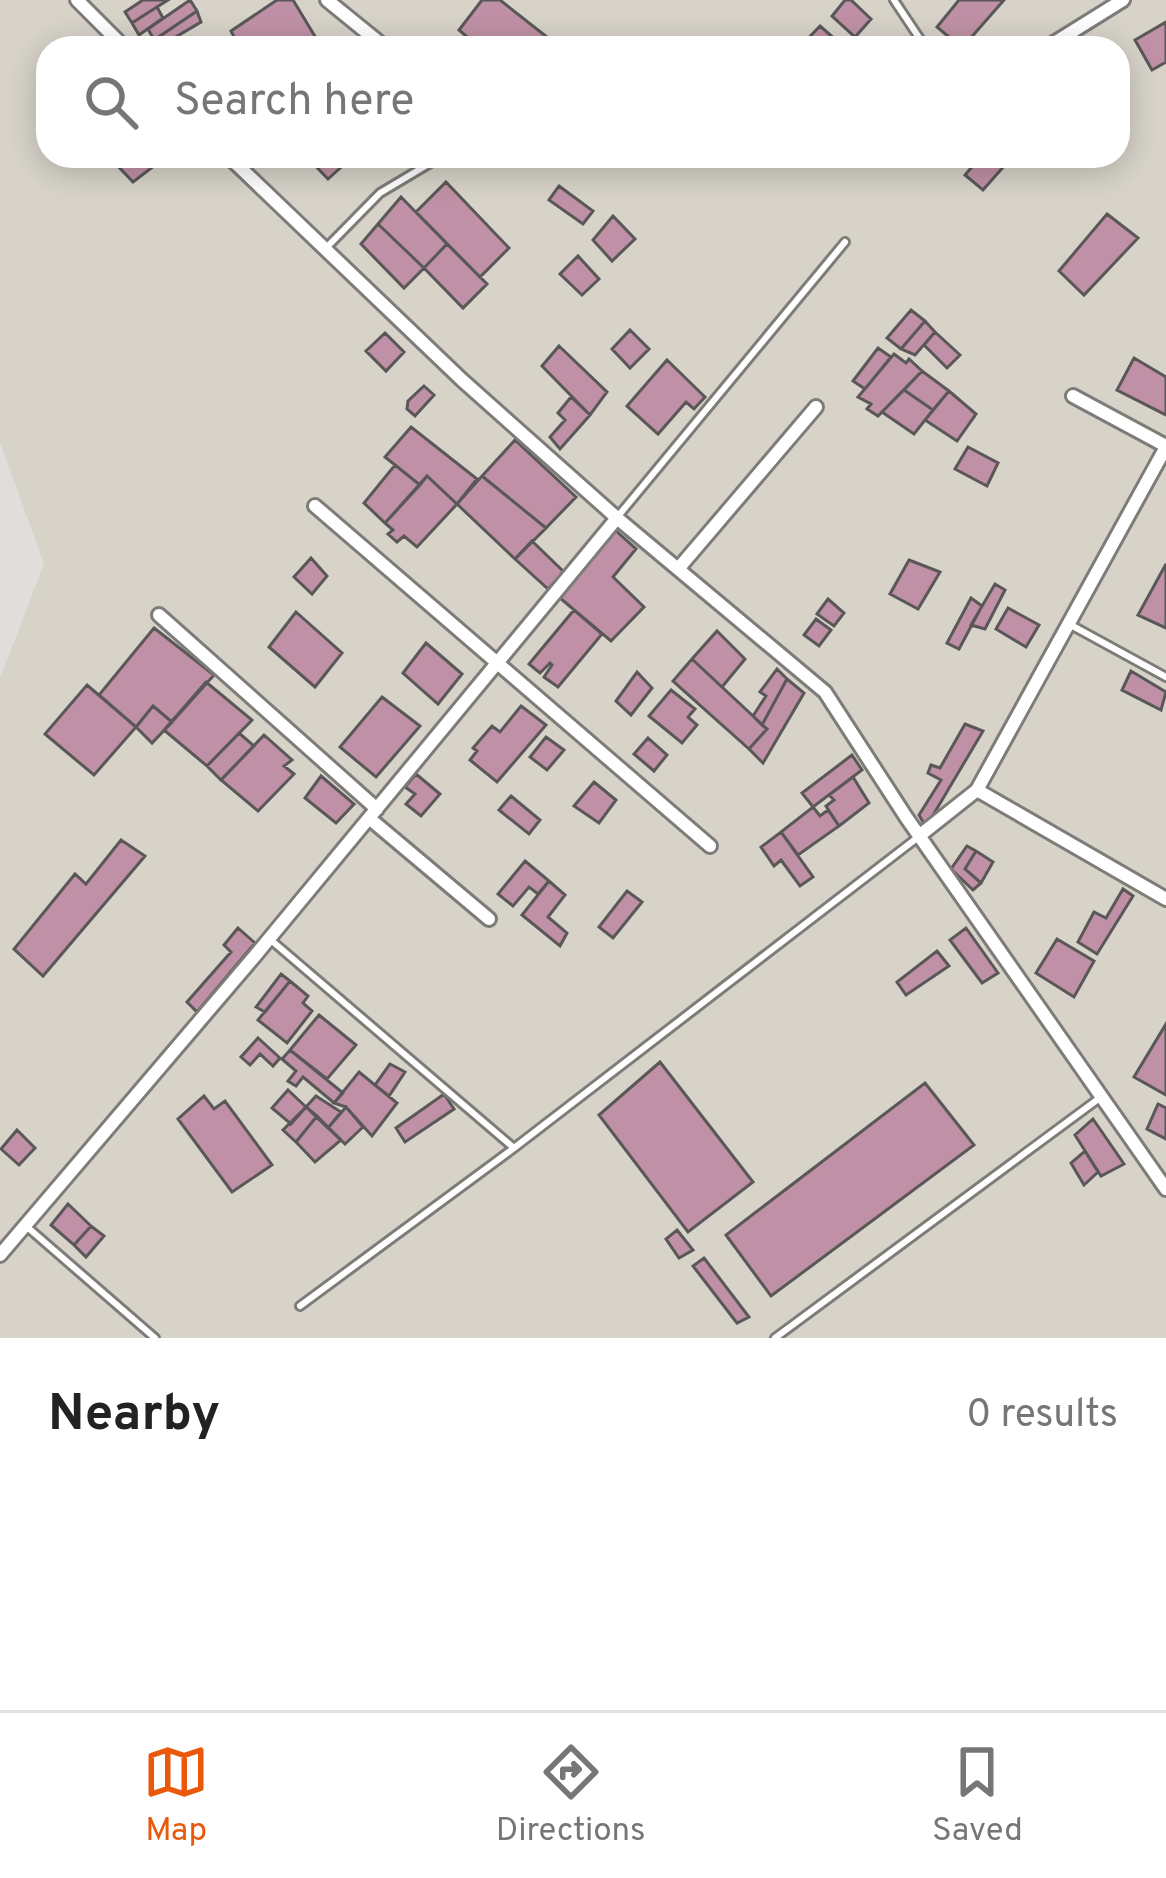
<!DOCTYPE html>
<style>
body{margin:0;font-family:Overpass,sans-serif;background:#f2f2f2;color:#222}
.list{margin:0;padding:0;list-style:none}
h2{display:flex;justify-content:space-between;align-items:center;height:156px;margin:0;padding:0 48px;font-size:51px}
h2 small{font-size:39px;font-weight:400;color:#767676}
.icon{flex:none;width:66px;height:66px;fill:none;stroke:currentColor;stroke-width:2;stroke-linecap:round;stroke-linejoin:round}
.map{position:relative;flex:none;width:1166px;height:1338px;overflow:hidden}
.search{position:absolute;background:#fff;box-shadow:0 6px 30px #0003;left:36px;right:36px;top:36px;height:132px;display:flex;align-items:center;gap:30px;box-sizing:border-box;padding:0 42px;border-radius:36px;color:#767676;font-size:45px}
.sheet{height:372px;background:#fff}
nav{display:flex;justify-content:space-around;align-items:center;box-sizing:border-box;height:168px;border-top:3px solid #e0e0e0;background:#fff;font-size:33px;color:#767676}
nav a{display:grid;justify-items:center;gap:6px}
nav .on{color:#ea580c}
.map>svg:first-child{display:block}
.built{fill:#d7d3c9;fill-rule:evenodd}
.building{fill:#c091a6;stroke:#5a5758;stroke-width:3}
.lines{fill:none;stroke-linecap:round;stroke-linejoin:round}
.lane-casing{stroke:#7d7c79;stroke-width:12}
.street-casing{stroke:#7d7c79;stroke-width:18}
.lane{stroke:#fff;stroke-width:6}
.street{stroke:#fff;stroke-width:12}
</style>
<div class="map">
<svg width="1166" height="1338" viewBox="0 0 1166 1338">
<rect width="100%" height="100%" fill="#dfdedb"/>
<path class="built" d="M 0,0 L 1166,0 L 1166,1338 L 0,1338 L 0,678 L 44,564 L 0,442 ZM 48,48 L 1118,48 L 1118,156 L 48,156 Z"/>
<path class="building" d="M 143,0 L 168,0 L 132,23 L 125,12 Z
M 190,0 L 197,11 L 154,40 L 148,29 Z
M 277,0 L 293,0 L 322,48 L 240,48 L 231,31 Z
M 482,0 L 500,0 L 557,45 L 480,48 L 459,30 Z
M 845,0 L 851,0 L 871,19 L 855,37 L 832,16 Z
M 959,0 L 1004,0 L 962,48 L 937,27 Z
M 157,7 L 163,18 L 139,35 L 132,23 Z
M 197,11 L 201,22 L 157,48 L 154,40 Z
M 1166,22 L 1166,62 L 1152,70 L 1135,40 Z
M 820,26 L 845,48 L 799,48 Z
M 121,156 L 167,156 L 133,182 L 114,162 Z
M 306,156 L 343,156 L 348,161 L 328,179 Z
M 981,156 L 1013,156 L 983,190 L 965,175 Z
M 446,182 L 509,248 L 480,277 L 416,212 Z
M 559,186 L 593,211 L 583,224 L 549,200 Z
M 401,197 L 447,244 L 424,268 L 378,224 Z
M 1107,214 L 1138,238 L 1084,295 L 1059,271 Z
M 613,216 L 635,239 L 612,261 L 593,240 Z
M 378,224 L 424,268 L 404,288 L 361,244 Z
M 447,244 L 487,284 L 463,308 L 424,268 Z
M 578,256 L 599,279 L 582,295 L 560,274 Z
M 911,310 L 925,321 L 901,349 L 887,338 Z
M 925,321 L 935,332 L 915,355 L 901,349 Z
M 630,330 L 649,349 L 630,368 L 612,349 Z
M 935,332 L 960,355 L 947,368 L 924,345 Z
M 385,333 L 404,352 L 386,371 L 366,351 Z
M 559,346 L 607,392 L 590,415 L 542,366 Z
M 878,348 L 891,357 L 865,389 L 853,381 Z
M 894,354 L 906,363 L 909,359 L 922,371 L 878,416 L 867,409 L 871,404 L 858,397 Z
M 1134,358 L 1166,377 L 1166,415 L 1117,390 Z
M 667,360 L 705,397 L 694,409 L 686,402 L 658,434 L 627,406 Z
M 922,371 L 949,391 L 933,410 L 904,390 Z
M 424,386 L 434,395 L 415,416 L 407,409 L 408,401 Z
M 904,390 L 933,410 L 914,434 L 882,412 Z
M 949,391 L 976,414 L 957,441 L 925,420 Z
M 571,397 L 590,415 L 560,449 L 550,437 L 565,420 L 558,413 Z
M 411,427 L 477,479 L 457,504 L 427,476 L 420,485 L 385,457 Z
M 515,440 L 576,497 L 546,528 L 482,476 Z
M 968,447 L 998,463 L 987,486 L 955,469 Z
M 395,465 L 420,485 L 385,523 L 364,503 Z
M 427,476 L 457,504 L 417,547 L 404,536 L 397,542 L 388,534 L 393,530 L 385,523 Z
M 482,476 L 546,528 L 515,559 L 457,504 Z
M 615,530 L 636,549 L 613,577 L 644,607 L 611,641 L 560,598 Z
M 532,541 L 564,572 L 548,589 L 515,559 Z
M 311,558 L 327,576 L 312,594 L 294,577 Z
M 909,560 L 940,572 L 918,609 L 890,594 Z
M 1166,564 L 1166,628 L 1138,615 Z
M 995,584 L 1005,590 L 985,629 L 971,625 Z
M 971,598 L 982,606 L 959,649 L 947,643 Z
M 828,599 L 844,613 L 834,626 L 817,614 Z
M 1008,608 L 1039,625 L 1026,647 L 996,629 Z
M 574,610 L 602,634 L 558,687 L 544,677 L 552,665 L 550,663 L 540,673 L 529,664 Z
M 296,612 L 342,653 L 315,687 L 269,647 Z
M 816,619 L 831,630 L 819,646 L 804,635 Z
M 154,628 L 214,675 L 172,722 L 153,706 L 136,727 L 99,695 Z
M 717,631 L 745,659 L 722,687 L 692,659 Z
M 426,643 L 462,674 L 438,704 L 403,673 Z
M 692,659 L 767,729 L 749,749 L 673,681 Z
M 777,669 L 787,679 L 762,725 L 753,716 L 766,696 L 760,692 Z
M 1131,671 L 1166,692 L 1161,710 L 1122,690 Z
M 637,672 L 652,688 L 631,715 L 616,701 Z
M 787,679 L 804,693 L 763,763 L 749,749 L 767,729 L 762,725 Z
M 206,682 L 252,720 L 207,766 L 164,730 Z
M 87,685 L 136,727 L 94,775 L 45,734 Z
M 671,690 L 695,709 L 688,717 L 697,725 L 682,743 L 649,716 Z
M 382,697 L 420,726 L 376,777 L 340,747 Z
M 153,706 L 172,722 L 152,743 L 136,727 Z
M 521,706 L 546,725 L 497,782 L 470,760 L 477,751 L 473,748 L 492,726 L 500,732 Z
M 965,724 L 983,731 L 926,827 L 919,815 L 941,780 L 928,773 L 931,765 L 940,768 Z
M 239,733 L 254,746 L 221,780 L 207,766 Z
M 264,735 L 292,760 L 284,766 L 294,774 L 258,811 L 221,780 Z
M 546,737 L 564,750 L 547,770 L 530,757 Z
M 648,738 L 667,755 L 654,771 L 634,754 Z
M 852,755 L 862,770 L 813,807 L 802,793 Z
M 416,774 L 440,794 L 421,816 L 406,804 L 415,794 L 405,787 Z
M 321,776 L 354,804 L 336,823 L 305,798 Z
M 853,777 L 869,803 L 839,826 L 826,806 L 834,800 L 829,795 Z
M 594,782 L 616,800 L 599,823 L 574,806 Z
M 511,796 L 540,820 L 529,834 L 499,810 Z
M 813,807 L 820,816 L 828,810 L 839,826 L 798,855 L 781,832 Z
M 781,832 L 813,877 L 800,886 L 781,860 L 774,866 L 761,847 Z
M 121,840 L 145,856 L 43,976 L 14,949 L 75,874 L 86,884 Z
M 967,846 L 976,851 L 965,869 L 981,883 L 973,890 L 951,869 Z
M 976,851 L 993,862 L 981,883 L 965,869 Z
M 525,861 L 549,881 L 538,894 L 529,887 L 513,906 L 498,894 Z
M 549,881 L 565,895 L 548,917 L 567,933 L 560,946 L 522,915 Z
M 1123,889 L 1133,896 L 1097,954 L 1078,942 L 1094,912 L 1106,918 Z
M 627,891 L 642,902 L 613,938 L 599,927 Z
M 238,928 L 255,943 L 197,1012 L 187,1002 L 231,952 L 224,945 Z
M 966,928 L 998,973 L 982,983 L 950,940 Z
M 1057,939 L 1094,961 L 1074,997 L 1036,973 Z
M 937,951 L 949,966 L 906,995 L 897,982 Z
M 281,974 L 290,981 L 265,1012 L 256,1007 Z
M 290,981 L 308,996 L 303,1003 L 312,1011 L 287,1043 L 258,1020 Z
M 319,1015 L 356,1045 L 327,1079 L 290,1050 Z
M 1166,1024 L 1166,1095 L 1134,1077 Z
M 258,1038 L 280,1058 L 273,1066 L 260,1054 L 250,1065 L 241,1057 Z
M 290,1050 L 343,1093 L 334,1103 L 303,1077 L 296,1086 L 288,1081 L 296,1071 L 282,1059 Z
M 660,1062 L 753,1182 L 688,1232 L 599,1115 Z
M 390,1064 L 405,1072 L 389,1096 L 375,1085 Z
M 359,1072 L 397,1103 L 372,1136 L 346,1107 L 334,1103 Z
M 925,1083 L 974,1145 L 771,1296 L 726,1235 Z
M 288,1090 L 306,1107 L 291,1124 L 272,1108 Z
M 444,1094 L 454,1109 L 405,1142 L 396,1128 Z
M 204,1096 L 214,1109 L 225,1101 L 272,1165 L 232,1192 L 178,1119 Z
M 316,1096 L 341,1112 L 328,1128 L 306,1107 Z
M 1158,1104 L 1166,1108 L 1166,1139 L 1147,1129 Z
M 306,1107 L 317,1116 L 296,1142 L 283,1130 Z
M 346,1107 L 363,1127 L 345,1144 L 328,1128 Z
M 317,1116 L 341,1140 L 315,1162 L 296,1142 Z
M 1093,1119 L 1124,1164 L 1101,1176 L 1075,1135 Z
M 17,1130 L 35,1148 L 19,1165 L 1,1149 Z
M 1085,1151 L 1098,1172 L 1084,1185 L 1071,1163 Z
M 68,1204 L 91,1226 L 74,1245 L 51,1225 Z
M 91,1226 L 104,1236 L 86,1257 L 74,1245 Z
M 677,1230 L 693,1250 L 679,1258 L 666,1239 Z
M 704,1258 L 749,1317 L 737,1323 L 693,1266 Z"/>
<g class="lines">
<g class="lane-casing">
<path id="lane" d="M 894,0 L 926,48
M 327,247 L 380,193 L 442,156
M 619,515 L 845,242
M 1069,624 L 1166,677
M 272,941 L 514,1148
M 26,1226 L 155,1338
M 300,1306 L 514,1148 L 917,838
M 775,1338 L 1101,1097"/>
</g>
<g class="street-casing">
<path id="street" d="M 77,0 L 125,48
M 327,0 L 386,48
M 1046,48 L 1123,0
M 228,156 L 462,380 L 617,518 L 825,692 L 906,817 L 1166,1189
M 1073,396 L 1166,446
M 1166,447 L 977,790 L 1166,899
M 315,506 L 710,846
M 678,569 L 816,407
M 159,615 L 377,809
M 369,818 L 489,919
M 919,836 L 977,790
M 0,1255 L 254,957 L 617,518"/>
</g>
<use href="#lane" class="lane"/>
<use href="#street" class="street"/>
</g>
</svg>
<div class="search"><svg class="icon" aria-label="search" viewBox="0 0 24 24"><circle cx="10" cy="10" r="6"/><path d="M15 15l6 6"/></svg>Search here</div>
</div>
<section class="sheet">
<h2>Nearby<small>0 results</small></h2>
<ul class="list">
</ul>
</section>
<nav>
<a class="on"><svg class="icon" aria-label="map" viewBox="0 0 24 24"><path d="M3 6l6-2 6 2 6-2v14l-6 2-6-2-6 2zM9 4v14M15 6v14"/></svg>Map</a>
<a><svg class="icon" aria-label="directions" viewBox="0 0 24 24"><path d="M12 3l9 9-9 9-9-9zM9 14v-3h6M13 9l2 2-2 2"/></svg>Directions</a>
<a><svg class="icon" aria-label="saved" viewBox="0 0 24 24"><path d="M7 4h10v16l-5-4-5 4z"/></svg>Saved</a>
</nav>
